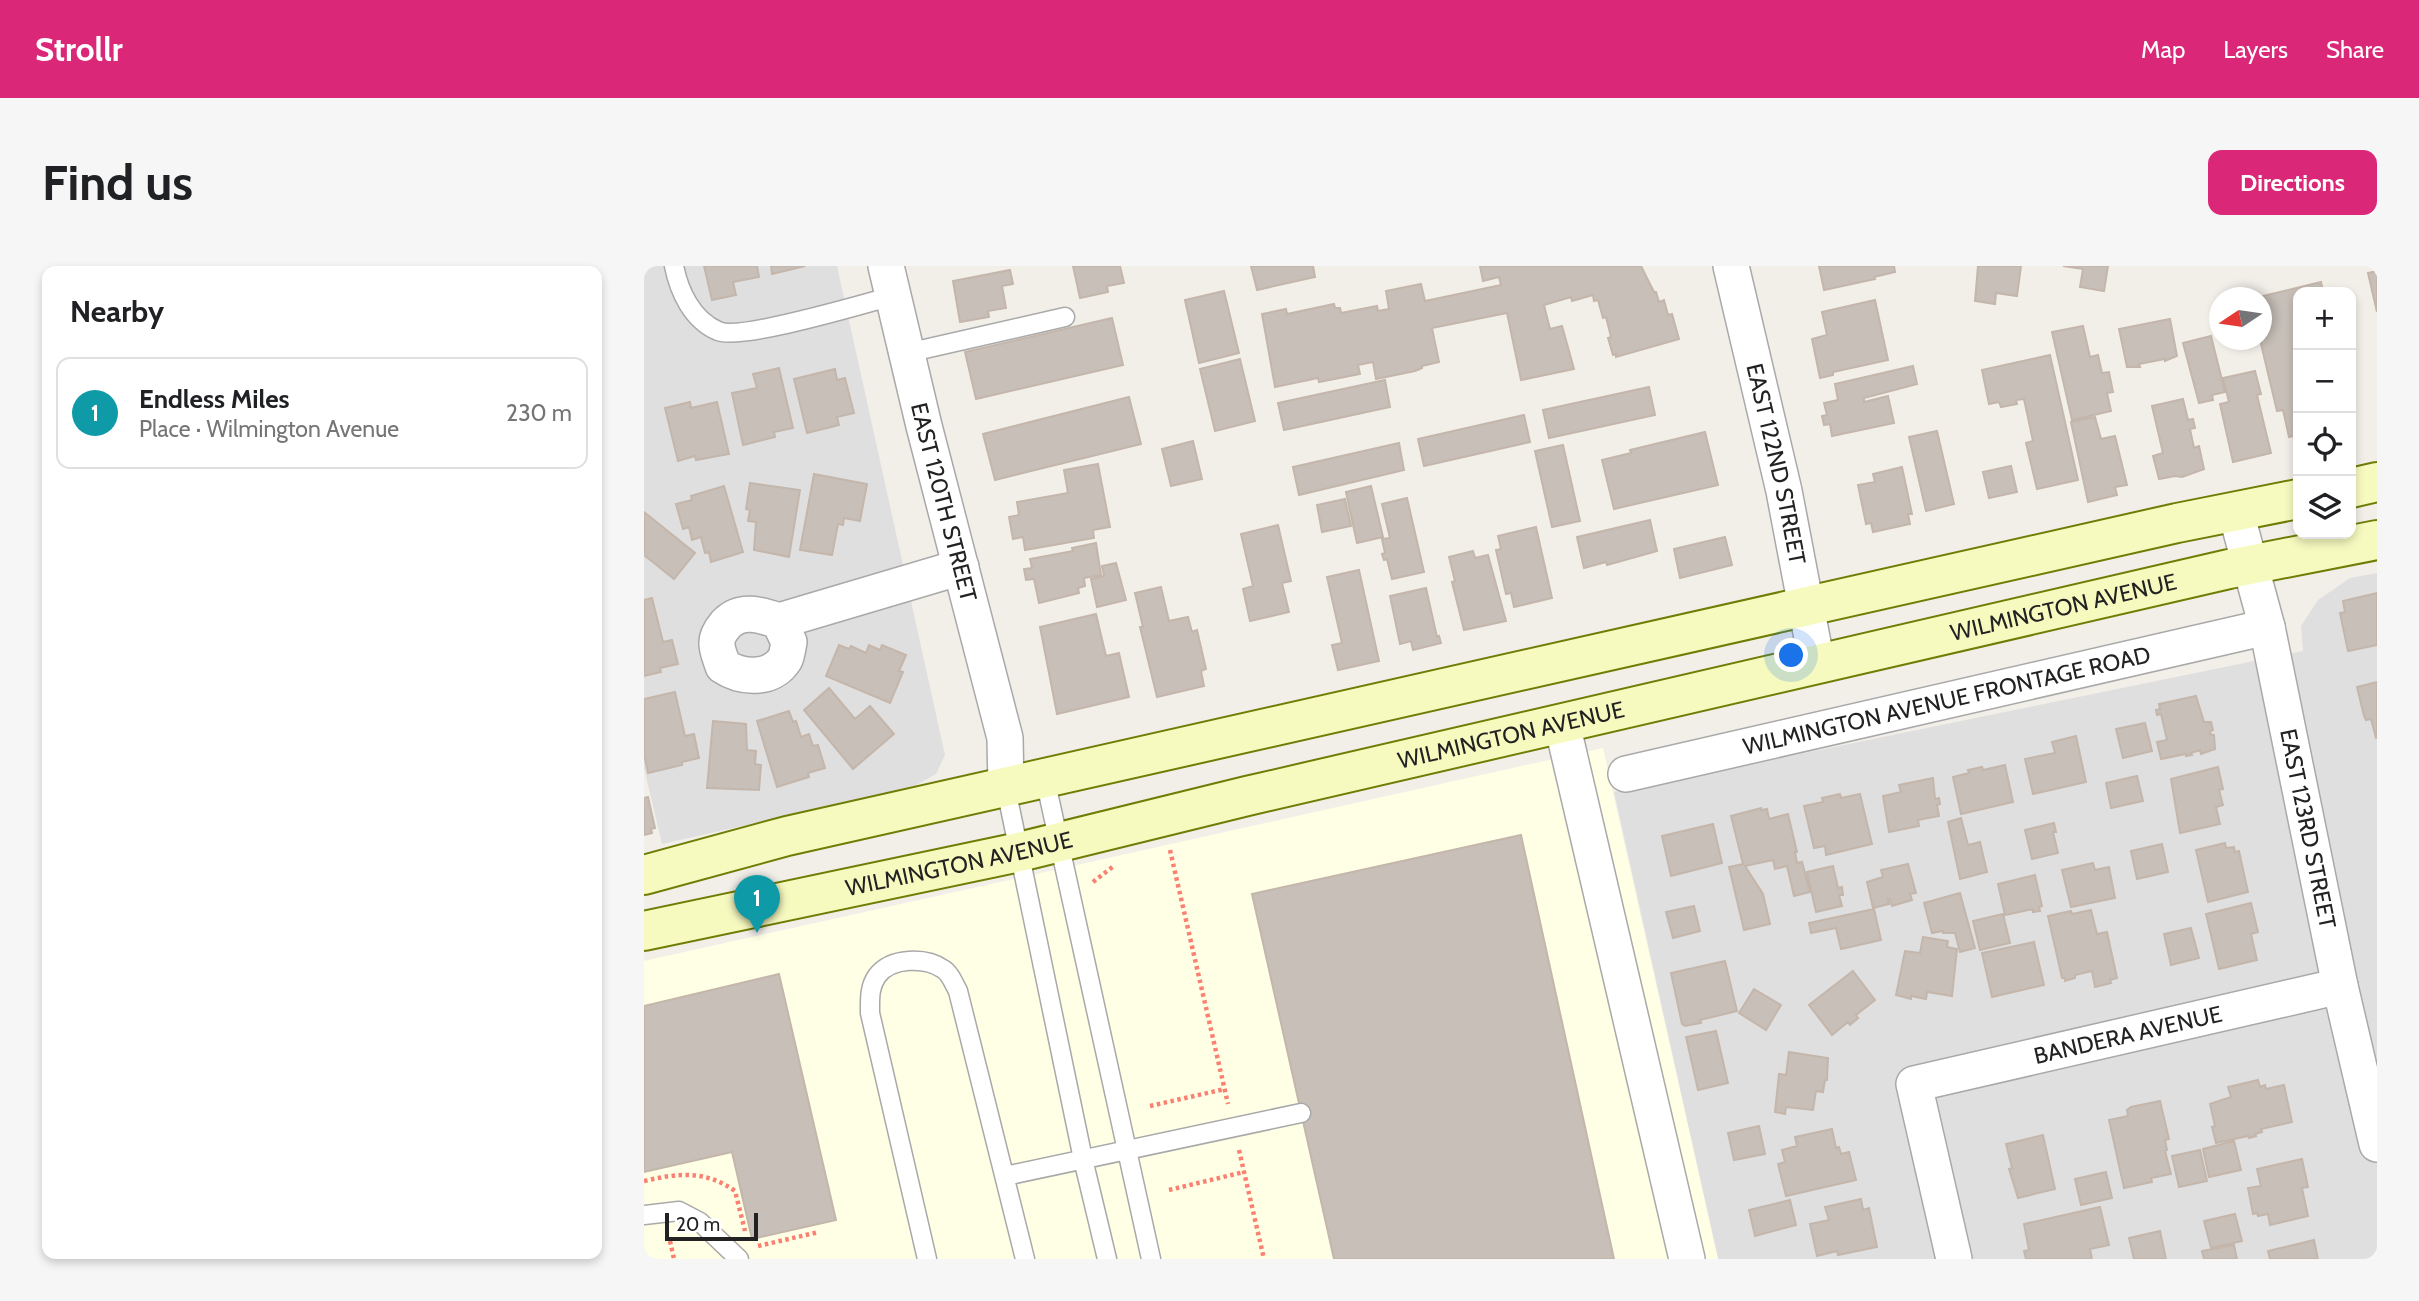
<!DOCTYPE html>
<meta charset="utf-8">
<style>
body{margin:0;font-family:Cabin,sans-serif;background:#f6f6f6;color:#202124}
.controls{position:absolute;right:21px;top:21px;display:grid;overflow:hidden;border-radius:14px;box-shadow:0 4px 10px #0003}
.controls button{width:63px;height:63px;display:grid;place-items:center;padding:0;border:0;border-bottom:2px solid #e0e0e0;background:#fff;color:#202124;font:35px sans-serif}
.compass{position:absolute;left:1565px;top:21px;width:63px;height:63px;border-radius:50%;background:#fff;box-shadow:0 4px 10px #0003;rotate:257deg}
.scale{position:absolute;left:21px;bottom:18px;width:93px;box-sizing:border-box;padding-left:7px;border:4px solid #222;border-top:0;font-size:19px;line-height:24px;white-space:nowrap;color:#222;-webkit-text-stroke:5px #fff;paint-order:stroke}
.you{position:absolute;left:1148px;top:390px;width:24px;height:24px;margin:-18px;border:5px solid #fff;border-radius:50%;background:#1a73e8;box-shadow:0 0 0 10px #1a73e833}
.badge{display:grid;place-items:center;width:46px;height:46px;border-radius:50%;background:#db2777;color:#fff;font-size:23px;font-weight:700}
.pin{position:absolute;translate:-50% -58px;filter:drop-shadow(0 2px 4px #0008)}
.pin::after{content:'';position:absolute;top:37px;width:24px;height:21px;background:inherit;clip-path:polygon(0 0,100% 0,50% 100%)}
.list{margin:0;padding:0;list-style:none}
h2{display:flex;justify-content:space-between;align-items:center;height:91px;margin:0;padding:0 28px;font-size:30px}
h2 small{font-size:23px;font-weight:400;color:#757577}
.list li{display:grid;grid-template-columns:46px 1fr auto;gap:21px;align-items:center;box-sizing:border-box;height:112px;margin:0 14px 14px;padding:0 14px;border:2px solid #e0e0e0;border-radius:14px}
.list b{display:block;font-size:26px;white-space:nowrap}
.list p{margin:0;font-size:23px;white-space:nowrap;color:#757577}
.list em{font-size:23px;font-style:normal;color:#757577}
.icon{flex:none;width:38px;height:38px;fill:none;stroke:currentColor;stroke-width:2;stroke-linecap:round;stroke-linejoin:round}
.map{position:relative;flex:none;width:1733px;height:993px;overflow:hidden;border-radius:14px}
header{display:flex;align-items:center;gap:42px;box-sizing:border-box;height:98px;padding:0 35px;background:#db2777;color:#fff}
header strong{font-size:33px}
nav{display:flex;gap:38px;margin-inline-start:auto;font-size:24px}
.intro{display:flex;align-items:center;justify-content:space-between;box-sizing:border-box;height:168px;padding:0 42px}
h1{margin:0;font-size:49px}
.button{padding:18px 32px;border-radius:14px;background:#db2777;color:#fff;font-size:24px;font-weight:700}
main{display:flex;gap:42px;padding:0 42px}
aside{flex:1;background:#fff;border-radius:14px;box-shadow:0 4px 10px #0003}
.map>svg:first-child{display:block}
.residential{fill:#e0dfdf}
.education{fill:#ffffe5}
.building{fill:#c7bfb8;stroke:#c4b6ab;stroke-width:2}
.lines{fill:none;stroke-linecap:round;stroke-linejoin:round}
.service-casing{stroke:#a9a9a9;stroke-width:21}
.minor-casing{stroke:#a9a9a9;stroke-width:38}
.secondary-casing{stroke:#707d05;stroke-width:42}
.path{stroke:#fa8072;stroke-width:4.5;stroke-dasharray:3.5 3.5;stroke-linecap:butt}
.service{stroke:#fff;stroke-width:18}
.minor{stroke:#fff;stroke-width:35}
.secondary{stroke:#f7fabf;stroke-width:38}
.labels{text-anchor:middle;stroke-width:6;stroke-linejoin:round;paint-order:stroke}
.street-label{font-size:23px;fill:#222;stroke:#fff}
</style>
<header>
<strong>Strollr</strong>
<nav><a>Map</a><a>Layers</a><a>Share</a></nav>
</header>
<div class="intro"><h1>Find us</h1><a class="button">Directions</a></div>
<main>
<aside>
<h2>Nearby<small></small></h2>
<ul class="list">
<li><span class="badge" style="background:#0f9aa8">1</span><div><b>Endless Miles</b><p>Place · Wilmington Avenue</p></div><em>230 m</em></li>
</ul>
</aside>
<div class="map">
<svg width="1733" height="993" viewBox="0 0 1733 993">
<rect width="100%" height="100%" fill="#f2efe9"/>
<path class="residential" d="M 0,0 L 193,0 L 301,489 L 292,508 L 267,522 L 18,578 L 0,502 Z
M 1733,307 L 1733,993 L 1074,993 L 970,526 L 1659,385 L 1657,360 L 1674,334 L 1706,312 Z"/>
<path class="education" d="M 959,482 L 1074,993 L 0,993 L 0,695 Z"/>
<path class="building" d="M 60,0 L 113,0 L 115,11 L 89,16 L 92,29 L 68,34 Z
M 127,0 L 161,0 L 128,8 Z
M 429,0 L 476,0 L 480,17 L 463,20 L 464,26 L 436,32 Z
M 607,0 L 669,0 L 671,11 L 613,24 Z
M 836,0 L 997,0 L 1010,26 L 1012,26 L 1015,36 L 1020,34 L 1024,49 L 1028,48 L 1035,73 L 972,91 L 972,88 L 969,89 L 964,72 L 967,71 L 962,51 L 959,52 L 954,34 L 950,35 L 949,29 L 928,35 L 927,31 L 900,39 L 906,63 L 918,60 L 930,103 L 877,114 L 863,47 L 788,62 L 795,96 L 778,100 L 778,102 L 771,105 L 732,113 L 729,96 L 714,99 L 716,108 L 675,116 L 674,112 L 631,121 L 618,48 L 642,43 L 643,48 L 690,38 L 691,42 L 696,42 L 697,47 L 733,40 L 734,45 L 745,43 L 742,25 L 777,18 L 781,35 L 857,19 L 855,11 L 839,15 Z
M 1175,0 L 1250,0 L 1251,6 L 1230,11 L 1231,13 L 1180,24 Z
M 1334,0 L 1377,0 L 1373,30 L 1352,27 L 1351,38 L 1331,35 Z
M 1419,0 L 1464,0 L 1460,25 L 1436,21 L 1439,3 Z
M 366,4 L 369,18 L 358,20 L 362,42 L 344,45 L 345,51 L 316,56 L 309,15 Z
M 1733,5 L 1733,46 L 1724,7 Z
M 1677,16 L 1679,26 L 1654,26 L 1654,169 L 1645,171 L 1639,144 L 1633,145 L 1616,74 L 1618,32 L 1611,32 Z
M 580,25 L 595,87 L 555,97 L 541,34 Z
M 1231,34 L 1244,94 L 1189,106 L 1189,109 L 1176,112 L 1168,73 L 1183,69 L 1178,46 Z
M 468,52 L 479,99 L 332,133 L 321,86 Z
M 1526,53 L 1533,90 L 1521,95 L 1521,93 L 1495,98 L 1496,101 L 1483,101 L 1475,63 Z
M 1439,60 L 1446,91 L 1454,89 L 1458,107 L 1465,106 L 1469,126 L 1463,127 L 1467,145 L 1428,154 L 1408,66 Z
M 1567,70 L 1581,126 L 1568,129 L 1569,134 L 1555,137 L 1539,77 Z
M 1406,89 L 1434,214 L 1393,223 L 1382,177 L 1389,175 L 1380,133 L 1372,134 L 1373,138 L 1357,141 L 1355,136 L 1345,138 L 1338,104 Z
M 596,93 L 611,155 L 571,165 L 556,103 Z
M 1269,100 L 1273,118 L 1220,132 L 1220,136 L 1244,130 L 1250,157 L 1188,170 L 1186,158 L 1180,159 L 1178,150 L 1183,149 L 1180,137 L 1194,134 L 1191,118 Z
M 135,102 L 149,162 L 130,166 L 131,171 L 99,179 L 88,127 L 113,122 L 109,108 Z
M 191,103 L 193,114 L 201,112 L 210,147 L 193,151 L 195,159 L 163,167 L 150,113 Z
M 1611,105 L 1617,128 L 1613,129 L 1627,187 L 1589,196 L 1576,138 L 1585,136 L 1579,112 Z
M 741,114 L 746,141 L 640,164 L 634,137 Z
M 1005,121 L 1011,149 L 905,172 L 899,144 Z
M 485,131 L 497,178 L 351,214 L 339,168 Z
M 1539,133 L 1544,154 L 1549,153 L 1551,162 L 1546,163 L 1550,182 L 1555,180 L 1560,203 L 1538,211 L 1531,210 L 1515,213 L 1509,190 L 1519,187 L 1508,140 Z
M 46,136 L 47,142 L 73,136 L 85,188 L 52,194 L 51,190 L 34,195 L 21,142 Z
M 880,149 L 886,176 L 780,200 L 774,173 Z
M 1451,151 L 1457,173 L 1471,170 L 1483,219 L 1471,221 L 1473,229 L 1444,236 L 1427,156 Z
M 1293,165 L 1310,238 L 1282,245 L 1265,171 Z
M 1061,166 L 1074,219 L 970,243 L 958,194 L 987,187 L 986,184 Z
M 549,175 L 558,213 L 527,220 L 518,183 Z
M 755,177 L 760,204 L 655,229 L 649,201 Z
M 919,179 L 936,255 L 908,261 L 891,185 Z
M 454,198 L 466,261 L 449,264 L 450,272 L 381,284 L 379,271 L 369,273 L 365,251 L 375,249 L 373,236 L 424,227 L 420,204 Z
M 1367,200 L 1373,226 L 1345,232 L 1339,206 Z
M 1258,201 L 1268,248 L 1264,248 L 1266,258 L 1229,266 L 1227,257 L 1222,258 L 1214,219 L 1231,216 L 1229,208 Z
M 170,208 L 223,218 L 216,255 L 200,252 L 199,259 L 194,258 L 188,289 L 156,284 Z
M 106,217 L 156,224 L 145,291 L 110,284 L 112,256 L 104,255 L 106,244 L 102,243 Z
M 80,220 L 99,286 L 67,296 L 65,286 L 61,287 L 57,271 L 48,274 L 45,261 L 39,263 L 32,238 L 48,234 L 47,230 Z
M 727,220 L 739,271 L 713,277 L 702,226 Z
M 763,232 L 780,306 L 748,313 L 743,293 L 740,294 L 738,288 L 741,287 L 738,273 L 746,272 L 738,238 Z
M 701,233 L 707,260 L 678,266 L 673,239 Z
M 0,246 L 51,287 L 30,313 L 0,289 Z
M 1006,254 L 1013,285 L 963,299 L 962,296 L 940,302 L 933,271 Z
M 634,259 L 647,315 L 638,317 L 645,346 L 606,355 L 599,323 L 609,320 L 597,268 Z
M 892,261 L 908,332 L 870,341 L 867,327 L 862,328 L 852,284 L 857,283 L 854,270 Z
M 1081,271 L 1088,299 L 1036,312 L 1030,283 Z
M 452,277 L 457,309 L 440,312 L 441,320 L 434,322 L 435,327 L 395,337 L 390,313 L 382,314 L 380,303 L 388,302 L 386,293 L 429,285 L 428,282 Z
M 829,285 L 831,292 L 844,289 L 862,355 L 820,364 L 808,316 L 811,315 L 805,291 Z
M 472,297 L 482,334 L 453,341 L 447,313 L 460,310 L 458,300 Z
M 715,304 L 735,395 L 694,404 L 688,379 L 698,377 L 683,311 Z
M 517,321 L 525,355 L 544,351 L 548,366 L 553,364 L 562,403 L 557,405 L 560,420 L 513,431 L 496,361 L 499,361 L 491,327 Z
M 782,322 L 793,371 L 795,370 L 797,377 L 769,384 L 767,375 L 756,378 L 746,330 Z
M 1733,327 L 1733,379 L 1704,385 L 1696,347 L 1701,346 L 1699,335 Z
M 8,332 L 19,376 L 28,374 L 34,398 L 16,402 L 17,406 L 0,410 L 0,334 Z
M 452,348 L 462,390 L 475,387 L 485,431 L 413,448 L 396,361 Z
M 195,379 L 205,383 L 207,380 L 222,387 L 225,379 L 236,384 L 238,379 L 262,389 L 255,405 L 259,406 L 246,437 L 182,410 Z
M 1733,416 L 1733,472 L 1732,472 L 1727,453 L 1722,454 L 1720,450 L 1713,421 Z
M 185,422 L 211,453 L 226,440 L 250,468 L 209,503 L 160,444 Z
M 31,426 L 41,470 L 50,468 L 55,492 L 38,496 L 38,499 L 4,507 L 0,488 L 0,433 Z
M 1552,430 L 1560,456 L 1567,456 L 1569,464 L 1566,465 L 1567,469 L 1570,469 L 1571,483 L 1557,488 L 1556,484 L 1547,487 L 1548,489 L 1542,490 L 1542,488 L 1517,493 L 1513,476 L 1523,474 L 1517,448 L 1513,449 L 1512,444 L 1516,443 L 1515,438 Z
M 145,445 L 149,456 L 152,455 L 157,471 L 165,468 L 169,480 L 174,479 L 181,502 L 164,507 L 165,511 L 133,521 L 113,455 Z
M 69,455 L 102,458 L 103,484 L 112,485 L 111,498 L 117,499 L 115,524 L 63,522 Z
M 1501,457 L 1508,485 L 1479,492 L 1472,463 Z
M 1432,470 L 1442,516 L 1389,528 L 1381,493 L 1411,487 L 1408,476 Z
M 1361,499 L 1369,536 L 1317,548 L 1309,511 L 1325,507 L 1324,504 L 1338,501 L 1339,504 Z
M 1574,501 L 1579,523 L 1575,524 L 1579,539 L 1572,541 L 1576,558 L 1536,567 L 1527,513 Z
M 1493,510 L 1499,535 L 1467,542 L 1462,517 Z
M 1289,512 L 1291,533 L 1295,532 L 1296,538 L 1293,539 L 1295,550 L 1274,554 L 1275,560 L 1245,566 L 1239,530 L 1257,526 L 1255,519 Z
M 1196,528 L 1197,532 L 1216,528 L 1228,578 L 1182,589 L 1181,580 L 1170,582 L 1160,540 L 1179,536 L 1178,532 Z
M 4,531 L 11,562 L 7,563 L 8,567 L 0,569 L 0,532 Z
M 1117,542 L 1117,544 L 1123,543 L 1125,553 L 1144,548 L 1153,586 L 1151,586 L 1153,597 L 1158,596 L 1166,626 L 1150,630 L 1143,600 L 1131,603 L 1129,594 L 1101,600 L 1119,628 L 1126,658 L 1100,664 L 1085,601 L 1099,598 L 1087,550 Z
M 1317,552 L 1324,579 L 1336,576 L 1343,606 L 1316,613 L 1304,556 Z
M 1410,557 L 1412,566 L 1409,566 L 1414,587 L 1388,593 L 1381,564 Z
M 1069,558 L 1078,597 L 1027,610 L 1018,570 Z
M 877,569 L 970,993 L 690,993 L 608,628 Z
M 1581,577 L 1582,582 L 1590,581 L 1591,586 L 1595,585 L 1604,626 L 1564,636 L 1552,584 Z
M 1518,578 L 1524,606 L 1493,613 L 1487,585 Z
M 1449,597 L 1451,604 L 1465,601 L 1471,632 L 1427,641 L 1418,604 Z
M 1264,598 L 1272,627 L 1266,628 L 1268,634 L 1248,640 L 1246,633 L 1244,633 L 1245,638 L 1229,642 L 1223,616 L 1239,611 L 1237,604 Z
M 1189,600 L 1194,622 L 1198,621 L 1199,629 L 1195,629 L 1198,640 L 1172,646 L 1163,606 Z
M 1391,609 L 1398,640 L 1395,641 L 1396,645 L 1389,646 L 1389,643 L 1361,649 L 1354,618 Z
M 1316,627 L 1331,682 L 1316,686 L 1311,667 L 1299,667 L 1299,665 L 1288,667 L 1280,637 Z
M 1607,637 L 1614,666 L 1607,668 L 1613,694 L 1575,703 L 1562,648 Z
M 1050,640 L 1056,665 L 1029,672 L 1022,646 Z
M 1230,643 L 1237,674 L 1197,683 L 1192,662 L 1167,667 L 1165,657 Z
M 1447,644 L 1453,668 L 1463,666 L 1473,712 L 1466,714 L 1467,717 L 1451,721 L 1448,705 L 1431,709 L 1431,712 L 1421,715 L 1421,712 L 1418,712 L 1404,650 L 1427,645 L 1428,648 Z
M 1359,648 L 1366,677 L 1336,684 L 1329,655 Z
M 1547,662 L 1555,692 L 1527,699 L 1520,668 Z
M 1279,671 L 1304,675 L 1303,681 L 1313,683 L 1308,730 L 1283,726 L 1282,733 L 1267,730 L 1267,733 L 1252,729 L 1261,685 L 1276,687 Z
M 1390,676 L 1400,719 L 1348,731 L 1338,687 Z
M 1081,695 L 1093,745 L 1056,754 L 1057,757 L 1041,760 L 1038,758 L 1027,707 Z
M 1209,705 L 1231,734 L 1212,749 L 1214,752 L 1206,759 L 1204,756 L 1188,769 L 1165,739 Z
M 135,708 L 192,954 L 108,973 L 88,886 L 0,906 L 0,740 Z
M 1110,723 L 1137,739 L 1122,764 L 1095,747 Z
M 1072,765 L 1084,817 L 1054,824 L 1042,771 Z
M 1145,786 L 1184,792 L 1183,814 L 1181,814 L 1179,826 L 1172,825 L 1169,844 L 1142,841 L 1141,848 L 1131,846 L 1135,808 L 1142,809 Z
M 1614,814 L 1616,821 L 1621,819 L 1622,823 L 1640,819 L 1648,856 L 1617,863 L 1618,866 L 1611,868 L 1612,870 L 1605,872 L 1604,870 L 1572,877 L 1568,861 L 1571,860 L 1566,838 L 1587,831 L 1584,821 Z
M 1516,835 L 1525,873 L 1521,874 L 1523,884 L 1521,885 L 1527,908 L 1507,912 L 1508,916 L 1480,922 L 1465,854 L 1484,850 L 1483,844 L 1487,841 Z
M 1115,860 L 1121,888 L 1090,894 L 1084,867 Z
M 1188,863 L 1192,882 L 1195,881 L 1197,888 L 1205,886 L 1212,914 L 1142,930 L 1134,898 L 1141,896 L 1138,884 L 1153,880 L 1151,871 Z
M 1399,869 L 1411,923 L 1374,932 L 1365,903 L 1368,902 L 1362,878 Z
M 1590,875 L 1597,904 L 1565,911 L 1559,883 Z
M 1556,884 L 1563,915 L 1535,921 L 1528,890 Z
M 1658,893 L 1664,921 L 1658,922 L 1664,950 L 1626,959 L 1624,948 L 1614,950 L 1613,947 L 1609,948 L 1604,922 L 1617,920 L 1613,903 Z
M 1462,906 L 1468,932 L 1437,939 L 1431,913 Z
M 1217,933 L 1219,944 L 1225,942 L 1233,981 L 1194,989 L 1193,985 L 1173,990 L 1166,958 L 1185,954 L 1181,941 Z
M 1146,934 L 1152,959 L 1111,970 L 1105,944 Z
M 1456,941 L 1465,979 L 1446,983 L 1448,993 L 1382,993 L 1380,985 L 1385,984 L 1380,958 Z
M 1591,948 L 1598,975 L 1567,982 L 1560,955 Z
M 1516,965 L 1522,993 L 1490,993 L 1485,972 Z
M 1670,974 L 1674,993 L 1626,993 L 1624,985 Z
M 1590,979 L 1593,993 L 1560,993 L 1558,985 Z"/>
<g class="lines">
<g class="service-casing">
<path id="service" d="M 30,0 C 35,25 48,54 74,65 C 96,75 219,38 249,30
M 263,87 L 421,51
M 401,513 L 507,993
M 362,523 L 439,893 L 463,993
M 361,910 L 657,847
M 0,949 L 35,945 L 56,956 L 95,993
M 283,993 L 226,747 C 226,734 225,721 233,710 C 247,691 282,691 299,703 C 306,707 310,718 314,725 L 381,993"/>
</g>
<g class="minor-casing">
<g id="minor">
<path id="s1" d="M 242,0 L 280,160 L 361,472 L 362,523"/>
<path id="s2" d="M 1087,0 L 1140,225 L 1173,398"/>
<path id="s3" d="M 1592,247 L 1623,361 L 1696,720 L 1733,878"/>
<path d="M 135,355 L 145,376 C 144,381 143,389 141,393 C 127,415 97,412 79,400 C 77,393 73,385 73,378 C 72,371 77,364 82,358 C 97,342 117,349 135,355 L 317,301"/>
<path d="M 918,458 L 1043,993"/>
<path id="s4" d="M 982,508 L 1623,361"/>
<path id="s5" d="M 1310,993 L 1270,818 L 1696,720"/>
</g>
</g>
<g class="secondary-casing">
<g id="secondary">
<path d="M 1707,222 L 1733,216"/>
<path d="M 0,609 L 143,570 L 1533,257 L 1654,233"/>
<path id="s6" d="M 0,665 L 375,586 L 603,530 L 1585,303 L 1733,274"/>
</g>
</g>
<path class="path" d="M 526,584 L 584,838
M 449,616 L 471,599
M 506,840 L 581,823
M 595,884 L 620,993
M 0,915 C 35,907 61,904 91,925 L 101,965
M 525,924 L 600,906
M 26,975 L 30,993
M 114,980 L 175,966"/>
<use href="#service" class="service"/>
<use href="#minor" class="minor"/>
<use href="#secondary" class="secondary"/>
</g>
<g class="labels">
<g class="street-label">
<text dy="8" stroke="none"><textPath href="#s2" startOffset="203">EAST 122ND STREET</textPath></text>
<text dy="8" stroke="none"><textPath href="#s1" startOffset="243">EAST 120TH STREET</textPath></text>
<text dy="8" stroke="none"><textPath href="#s6" startOffset="1456">WILMINGTON AVENUE</textPath></text>
<text dy="8" stroke="none"><textPath href="#s4" startOffset="329">WILMINGTON AVENUE FRONTAGE ROAD</textPath></text>
<text dy="8" stroke="none"><textPath href="#s6" startOffset="889">WILMINGTON AVENUE</textPath></text>
<text dy="8" stroke="none"><textPath href="#s3" startOffset="324">EAST 123RD STREET</textPath></text>
<text dy="8" stroke="none"><textPath href="#s6" startOffset="322">WILMINGTON AVENUE</textPath></text>
<text dy="8" stroke="none"><textPath href="#s5" startOffset="399">BANDERA AVENUE</textPath></text>
</g>
</g>
</svg>
<div class="controls">
<button>+</button>
<button>−</button>
<button><svg class="icon" aria-label="locate" viewBox="0 0 24 24"><circle cx="12" cy="12" r="6"/><path d="M12 2v4M12 18v4M2 12h4M18 12h4"/></svg></button>
<button><svg class="icon" aria-label="layers" viewBox="0 0 24 24"><path d="M12 4l9 5-9 5-9-5zM3 14l9 5 9-5"/></svg></button>
</div>
<svg class="compass" viewBox="-18 -18 36 36"><path d="M0-13l5 13h-10z" fill="#e53935"/><path d="M0 13l5-13h-10z" fill="#757577"/></svg>
<div class="scale">20 m</div>
<div class="you"></div>
<div class="pin badge" style="left:113px;top:667px;background:#0f9aa8">1</div>
</div>
</main>
